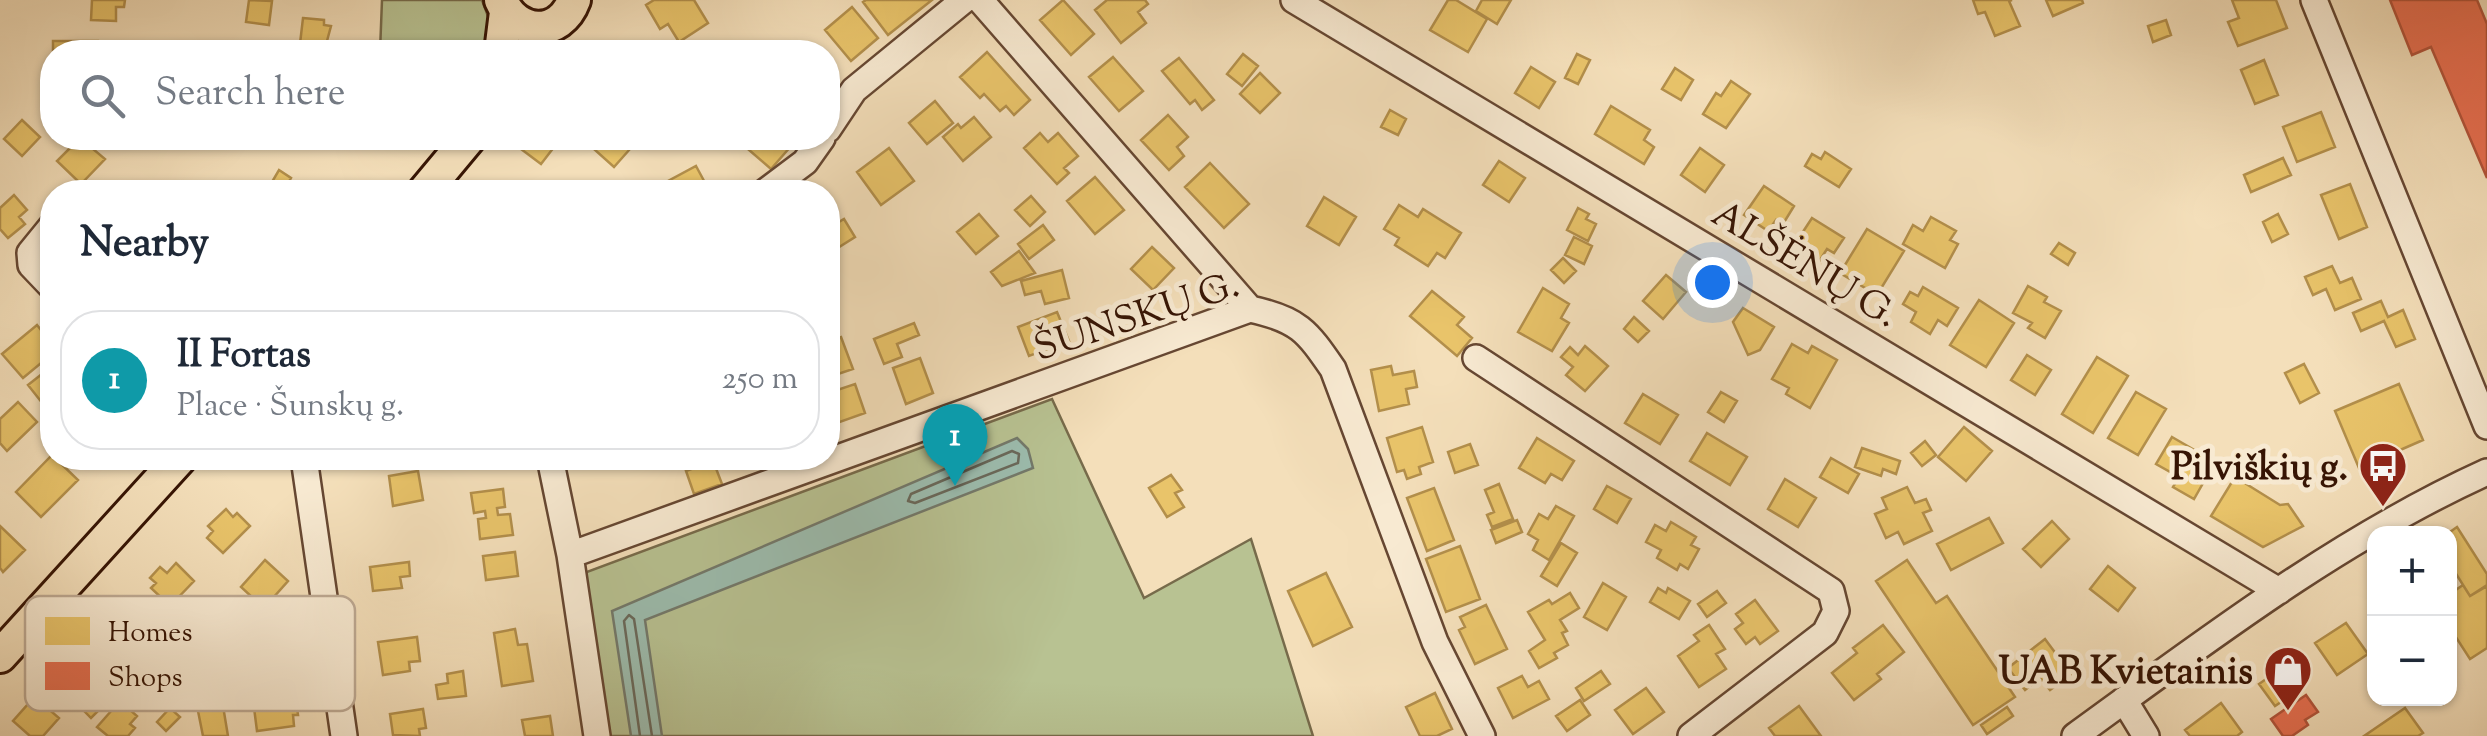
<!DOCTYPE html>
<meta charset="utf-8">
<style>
body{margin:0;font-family:"Sorts Mill Goudy",serif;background:#f2f2f3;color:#1f2937}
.controls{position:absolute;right:30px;bottom:30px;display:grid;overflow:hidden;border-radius:20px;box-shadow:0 2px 8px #0004}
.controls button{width:90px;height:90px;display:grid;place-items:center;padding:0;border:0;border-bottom:2px solid #e0e1e3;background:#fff;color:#1f2937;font:50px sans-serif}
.you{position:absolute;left:1712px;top:282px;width:35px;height:35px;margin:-25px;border:8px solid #fff;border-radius:50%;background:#1a73e8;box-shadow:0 0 0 15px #1a73e833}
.badge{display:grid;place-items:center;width:65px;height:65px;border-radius:50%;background:#8f2418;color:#fff;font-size:32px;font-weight:700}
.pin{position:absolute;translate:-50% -82px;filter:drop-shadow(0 2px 5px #0008)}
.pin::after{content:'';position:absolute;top:52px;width:35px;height:30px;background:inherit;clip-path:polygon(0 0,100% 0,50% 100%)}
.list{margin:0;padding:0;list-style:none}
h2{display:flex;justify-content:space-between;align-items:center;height:130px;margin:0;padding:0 40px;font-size:42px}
h2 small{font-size:32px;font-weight:400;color:#747a83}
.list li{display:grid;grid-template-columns:65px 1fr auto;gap:30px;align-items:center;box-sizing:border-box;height:140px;margin:0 20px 20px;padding:0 20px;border:2px solid #e0e1e3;border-radius:40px}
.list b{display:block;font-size:38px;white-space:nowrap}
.list p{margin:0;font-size:32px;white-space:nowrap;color:#747a83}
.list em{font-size:32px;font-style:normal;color:#747a83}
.icon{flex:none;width:55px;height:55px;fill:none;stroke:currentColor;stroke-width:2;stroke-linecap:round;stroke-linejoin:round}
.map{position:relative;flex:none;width:2487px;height:736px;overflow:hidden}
.search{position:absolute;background:#fff;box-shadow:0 2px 8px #0004;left:40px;top:40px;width:800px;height:110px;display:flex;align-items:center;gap:25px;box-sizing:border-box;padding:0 35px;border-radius:40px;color:#747a83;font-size:38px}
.panel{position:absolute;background:#fff;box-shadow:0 2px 8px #0004;left:40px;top:180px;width:800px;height:290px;border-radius:40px}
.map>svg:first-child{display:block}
.green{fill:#b8c292;stroke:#776b4b;stroke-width:2.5}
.water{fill:#9cbdaf;stroke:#73796b;stroke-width:2.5}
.homes{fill:#e9c46a;stroke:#b38f4b;stroke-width:2.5}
.shops{fill:#e76f51;stroke:#b2543a;stroke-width:2.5}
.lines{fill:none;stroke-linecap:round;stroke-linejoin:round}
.shore{stroke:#69685a;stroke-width:2.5}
.minor-casing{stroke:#664732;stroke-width:30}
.major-casing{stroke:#361404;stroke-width:38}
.minor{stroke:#f8ead2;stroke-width:25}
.major{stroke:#f4dfba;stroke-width:32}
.labels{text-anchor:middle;stroke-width:10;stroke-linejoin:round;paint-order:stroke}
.street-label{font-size:38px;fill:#361404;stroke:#f8ead2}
.poi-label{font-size:38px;font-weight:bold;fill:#361404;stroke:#f8ead2;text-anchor:end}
.key{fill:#f8ead2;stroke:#beaa94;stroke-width:2.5}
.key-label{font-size:28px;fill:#361404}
</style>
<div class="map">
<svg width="2487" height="736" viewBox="0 0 2487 736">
<rect width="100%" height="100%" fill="#f4dfba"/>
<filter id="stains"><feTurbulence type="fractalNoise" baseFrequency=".002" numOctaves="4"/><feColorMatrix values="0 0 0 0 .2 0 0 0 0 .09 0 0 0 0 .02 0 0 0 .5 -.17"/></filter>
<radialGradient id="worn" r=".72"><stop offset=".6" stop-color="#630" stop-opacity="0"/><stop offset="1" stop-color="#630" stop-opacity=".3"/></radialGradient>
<path class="green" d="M 382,0 L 482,0 L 489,19 L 486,52 L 380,52 Z
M 1052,399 L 1144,598 L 1251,539 L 1313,736 L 609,736 L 584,573 Z"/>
<path class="water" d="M 1017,438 L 1028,449 L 1033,468 L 645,620 L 662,736 L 631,736 L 612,611 Z"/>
<path class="homes" d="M 92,0 L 125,0 L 124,7 L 116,7 L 116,21 L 91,20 Z
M 249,0 L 272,1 L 269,25 L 246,22 Z
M 654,0 L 694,0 L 708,23 L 679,42 L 668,24 L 660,29 L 646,5 Z
M 866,0 L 932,0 L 888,35 L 863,2 Z
M 1063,0 L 1094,34 L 1071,55 L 1040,20 Z
M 1107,0 L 1145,0 L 1148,4 L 1138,12 L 1146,23 L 1121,43 L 1095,10 Z
M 1448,0 L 1456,0 L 1487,19 L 1468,52 L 1430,30 Z
M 1482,0 L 1511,0 L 1497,24 L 1476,11 Z
M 1973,0 L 2012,0 L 2009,1 L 2020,26 L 1995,36 L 1985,12 L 1978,14 Z
M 2046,0 L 2082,0 L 2083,3 L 2053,16 Z
M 2232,0 L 2276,0 L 2287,28 L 2238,46 L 2228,22 L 2239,18 Z
M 852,7 L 878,38 L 851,61 L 825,30 Z
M 303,18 L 324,20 L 324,25 L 331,26 L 324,52 L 299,52 Z
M 2166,20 L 2171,35 L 2153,42 L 2148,26 Z
M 53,41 L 98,41 L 99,52 L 53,52 Z
M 987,52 L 1030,100 L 1014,115 L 1006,106 L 1000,111 L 984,94 L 980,98 L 960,77 Z
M 1243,54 L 1258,66 L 1242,86 L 1227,74 Z
M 1577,54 L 1590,60 L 1578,84 L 1565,78 Z
M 1113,57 L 1143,91 L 1119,111 L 1089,77 Z
M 1179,58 L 1214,100 L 1202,110 L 1195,100 L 1190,104 L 1162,71 Z
M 2264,60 L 2278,95 L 2255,104 L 2241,70 Z
M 1531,67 L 1555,82 L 1539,108 L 1515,93 Z
M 1675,68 L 1693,80 L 1681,100 L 1662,89 Z
M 1260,73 L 1280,93 L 1260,113 L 1240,94 Z
M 1731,81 L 1750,94 L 1726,128 L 1703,114 L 1716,93 L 1721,96 Z
M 935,101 L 953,123 L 927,144 L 909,123 Z
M 1611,106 L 1650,130 L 1644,140 L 1654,147 L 1644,164 L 1595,134 Z
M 1390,110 L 1406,119 L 1398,135 L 1381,127 Z
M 2321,112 L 2335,147 L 2297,162 L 2283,127 Z
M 1168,115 L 1188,137 L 1177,147 L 1184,156 L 1169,170 L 1141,140 Z
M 974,117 L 991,137 L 963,161 L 943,137 L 958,124 L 961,128 Z
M 22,120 L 40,137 L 22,156 L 4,139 Z
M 1040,133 L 1048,142 L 1058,133 L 1078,156 L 1064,168 L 1069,173 L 1057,184 L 1024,148 Z
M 80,138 L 105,159 L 81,184 L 57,161 Z
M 523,138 L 561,138 L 541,164 L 517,146 Z
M 607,138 L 617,138 L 630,149 L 614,167 L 595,150 Z
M 745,138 L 798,138 L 771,169 L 741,143 Z
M 889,148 L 914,181 L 881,205 L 857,172 Z
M 1700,148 L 1724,165 L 1705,192 L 1681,175 Z
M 1825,152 L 1851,169 L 1839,187 L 1805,166 L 1812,154 L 1821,159 Z
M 2283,158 L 2291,175 L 2251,192 L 2244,175 Z
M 1499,161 L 1525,178 L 1509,202 L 1483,185 Z
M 1210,163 L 1249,204 L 1224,228 L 1185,187 Z
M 696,166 L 710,192 L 657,192 L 655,188 Z
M 279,170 L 291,178 L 283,192 L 269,187 Z
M 1095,177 L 1124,210 L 1095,234 L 1067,201 Z
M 2350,184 L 2367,227 L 2339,239 L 2321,195 Z
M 1764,186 L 1794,206 L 1783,224 L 1776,220 L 1768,231 L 1744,215 Z
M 14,195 L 27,210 L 19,217 L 25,224 L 8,238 L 0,229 L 0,208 Z
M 1031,196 L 1045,212 L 1030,226 L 1015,210 Z
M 1324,197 L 1356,217 L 1339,245 L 1307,226 Z
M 1399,205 L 1418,217 L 1423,209 L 1461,233 L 1445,258 L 1437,253 L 1428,266 L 1395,245 L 1399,238 L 1384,229 Z
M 828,207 L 837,223 L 844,219 L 855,237 L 836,249 L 831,241 L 828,243 Z
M 1578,208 L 1589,214 L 1586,219 L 1596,224 L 1588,241 L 1567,230 Z
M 979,214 L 998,236 L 976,254 L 957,232 Z
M 2278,214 L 2288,234 L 2272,242 L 2263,222 Z
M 1931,217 L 1956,231 L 1950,240 L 1958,244 L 1945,268 L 1903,244 L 1913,225 L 1923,231 Z
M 1812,218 L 1844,238 L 1834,253 L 1827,249 L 1820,260 L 1795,244 Z
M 1043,225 L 1054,240 L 1029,259 L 1018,244 Z
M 1867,229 L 1904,251 L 1877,295 L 1840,273 Z
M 1574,237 L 1592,246 L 1584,264 L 1565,255 Z
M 2059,243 L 2075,253 L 2068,265 L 2051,254 Z
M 1152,247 L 1174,268 L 1153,290 L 1131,269 Z
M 1019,251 L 1035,273 L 1002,286 L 991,272 Z
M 1563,258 L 1576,271 L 1564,283 L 1551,270 Z
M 2332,266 L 2340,283 L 2352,278 L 2361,299 L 2335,310 L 2326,289 L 2313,295 L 2305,277 Z
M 1062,270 L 1069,298 L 1045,304 L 1041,291 L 1025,295 L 1021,281 Z
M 1666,275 L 1686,292 L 1663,319 L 1643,301 Z
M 2028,286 L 2047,297 L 2044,302 L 2061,311 L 2045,338 L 2028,328 L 2032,323 L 2013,313 Z
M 1923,287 L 1958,308 L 1947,326 L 1938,320 L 1930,334 L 1911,322 L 1916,312 L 1903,304 L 1910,292 L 1918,296 Z
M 1543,288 L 1569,304 L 1561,318 L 1569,323 L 1552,351 L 1518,332 Z
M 1432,291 L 1464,317 L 1457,325 L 1472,338 L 1457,356 L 1410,316 Z
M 1979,300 L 2014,323 L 1986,367 L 1950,345 Z
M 2381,301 L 2388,317 L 2403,310 L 2415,339 L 2396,347 L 2384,321 L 2361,331 L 2353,313 Z
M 1743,308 L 1774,327 L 1760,350 L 1748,355 L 1733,322 Z
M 1057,312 L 1069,341 L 1029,356 L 1018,327 Z
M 1634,317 L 1649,331 L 1638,342 L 1624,329 Z
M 914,323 L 919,335 L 897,344 L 902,357 L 884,364 L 874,339 Z
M 37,325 L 52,344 L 52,354 L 23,378 L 2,354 Z
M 841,337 L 853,369 L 829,377 L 828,342 Z
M 1792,344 L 1808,353 L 1812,346 L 1837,360 L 1810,408 L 1786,394 L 1789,388 L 1772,379 Z
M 1585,346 L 1608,366 L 1585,391 L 1566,375 L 1573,367 L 1561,357 L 1570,347 L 1578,355 Z
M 2027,355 L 2051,370 L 2035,395 L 2011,380 Z
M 2097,357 L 2128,376 L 2093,433 L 2062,414 Z
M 920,358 L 933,393 L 906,404 L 893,368 Z
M 2304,364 L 2319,393 L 2300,403 L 2285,373 Z
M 52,366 L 52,396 L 43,404 L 28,385 Z
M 1391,366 L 1393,375 L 1414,371 L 1417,387 L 1406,389 L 1409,404 L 1379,411 L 1371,370 Z
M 855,384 L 865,413 L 837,423 L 828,393 Z
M 2399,384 L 2423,440 L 2359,468 L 2335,411 Z
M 1721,392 L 1737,401 L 1724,422 L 1708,412 Z
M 2136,392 L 2166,409 L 2138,455 L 2108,438 Z
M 1643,394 L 1678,415 L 1660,444 L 1625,423 Z
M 18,402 L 37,422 L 7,451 L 0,443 L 0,419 Z
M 1422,427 L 1433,462 L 1419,467 L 1421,474 L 1407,479 L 1404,470 L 1397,472 L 1387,438 Z
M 1964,427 L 1992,451 L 1966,481 L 1938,457 Z
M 1707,433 L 1747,457 L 1730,485 L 1690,461 Z
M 2172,437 L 2215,462 L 2194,499 L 2173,487 L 2179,477 L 2156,464 Z
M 1537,438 L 1574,461 L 1562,480 L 1551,474 L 1545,483 L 1519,468 Z
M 1925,441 L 1936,455 L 1922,466 L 1911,453 Z
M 1470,444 L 1478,465 L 1455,473 L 1448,452 Z
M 1862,448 L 1900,461 L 1896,474 L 1883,469 L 1881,476 L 1855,467 Z
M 52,455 L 78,480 L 41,517 L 16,492 Z
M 690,458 L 712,458 L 722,484 L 694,494 L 686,471 L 694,468 Z
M 1831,458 L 1859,474 L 1848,493 L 1820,477 Z
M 418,471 L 423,500 L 393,506 L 389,476 Z
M 1171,475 L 1182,490 L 1175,493 L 1184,507 L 1167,517 L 1149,488 Z
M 2235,477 L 2280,505 L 2288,504 L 2303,526 L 2263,547 L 2211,516 Z
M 1785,479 L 1816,498 L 1798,527 L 1768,509 Z
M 1499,484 L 1513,519 L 1492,527 L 1487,515 L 1494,512 L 1485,490 Z
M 1607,486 L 1631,499 L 1617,523 L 1594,509 Z
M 1907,487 L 1915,503 L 1926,499 L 1931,510 L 1923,513 L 1932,531 L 1904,544 L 1898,532 L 1886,538 L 1875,514 L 1887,509 L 1882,498 Z
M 1434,488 L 1454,540 L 1427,551 L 1407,498 Z
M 503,489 L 505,507 L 497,508 L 498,515 L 510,514 L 513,535 L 480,539 L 478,519 L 486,518 L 485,511 L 474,513 L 471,493 Z
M 1556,506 L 1574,516 L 1549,560 L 1533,550 L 1538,540 L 1528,534 L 1539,514 L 1548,519 Z
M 226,509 L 233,517 L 237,513 L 250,526 L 223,553 L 207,538 L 213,531 L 208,526 Z
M 1989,518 L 2003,543 L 1951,570 L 1937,544 Z
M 1517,520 L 1522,532 L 1496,543 L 1491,530 Z
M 2052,521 L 2069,539 L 2041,567 L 2023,549 Z
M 1671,522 L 1696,537 L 1691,545 L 1699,549 L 1688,569 L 1680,564 L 1677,570 L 1657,558 L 1661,550 L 1646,542 L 1655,525 L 1666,531 Z
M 0,526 L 25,550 L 3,572 L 0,568 Z
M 2457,527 L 2487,574 L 2487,585 L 2470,596 L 2453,569 L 2450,571 L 2447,534 Z
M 1561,543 L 1577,553 L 1557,586 L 1541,576 Z
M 1460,546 L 1480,599 L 1446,612 L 1426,559 Z
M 515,552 L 518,576 L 486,580 L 483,556 Z
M 265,560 L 288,581 L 264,608 L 241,587 Z
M 1907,560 L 1936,603 L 1947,596 L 2015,697 L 1973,725 L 1876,581 Z
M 409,562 L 410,576 L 400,577 L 402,588 L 373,591 L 370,567 Z
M 176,563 L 194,581 L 170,606 L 151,588 L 156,583 L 150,578 L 160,567 L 167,573 Z
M 2108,566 L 2135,588 L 2118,611 L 2090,589 Z
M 1326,573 L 1352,627 L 1313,646 L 1288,591 Z
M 1603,583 L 1626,597 L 1607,630 L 1584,617 Z
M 2463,585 L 2470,596 L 2487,586 L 2487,648 L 2470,659 L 2450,628 L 2450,594 Z
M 1658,588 L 1666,593 L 1668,588 L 1690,601 L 1679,619 L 1650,602 Z
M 1717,591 L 1726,603 L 1707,617 L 1698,604 Z
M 1570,593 L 1579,608 L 1560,620 L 1567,631 L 1562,633 L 1568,645 L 1554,653 L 1557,658 L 1539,668 L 1529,651 L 1545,640 L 1528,612 L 1549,600 L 1552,604 Z
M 1755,600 L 1778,631 L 1760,644 L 1755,637 L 1746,644 L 1735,629 L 1743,623 L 1736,614 Z
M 1486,605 L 1507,649 L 1475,664 L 1459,630 L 1465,627 L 1460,617 Z
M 2346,623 L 2368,654 L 2337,675 L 2315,643 Z
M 1709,625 L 1725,649 L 1716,654 L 1726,669 L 1699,687 L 1678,656 L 1699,641 L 1694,635 Z
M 1883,625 L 1904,652 L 1877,674 L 1881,679 L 1854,700 L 1832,673 L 1857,653 L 1853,648 Z
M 515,629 L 518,645 L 527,644 L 533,681 L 502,686 L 494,633 Z
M 417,637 L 420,661 L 409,662 L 410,671 L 383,675 L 378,642 Z
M 2045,639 L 2071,674 L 2050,690 L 2040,678 L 2025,690 L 2008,668 Z
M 74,658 L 88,672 L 92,667 L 117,692 L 91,718 L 49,675 L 63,660 L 67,664 Z
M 2286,665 L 2302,688 L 2275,706 L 2259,684 Z
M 463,671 L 466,696 L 438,699 L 436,685 L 448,683 L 447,674 Z
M 1601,671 L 1610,684 L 1584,701 L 1576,688 Z
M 1522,676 L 1528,687 L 1539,681 L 1549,699 L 1513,718 L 1498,688 Z
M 289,687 L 291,700 L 296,700 L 298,715 L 293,715 L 294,726 L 257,731 L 252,692 Z
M 1646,688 L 1664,712 L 1633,734 L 1615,710 Z
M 1435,693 L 1452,729 L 1437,736 L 1420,736 L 1406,707 Z
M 37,699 L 59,718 L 43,736 L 30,736 L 13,721 L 29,703 L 32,705 Z
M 1580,700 L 1590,715 L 1567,731 L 1556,716 Z
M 120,701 L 137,716 L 130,724 L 135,728 L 128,736 L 108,736 L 97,727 Z
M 2221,703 L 2242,732 L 2237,736 L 2190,736 L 2185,730 Z
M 223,706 L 228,736 L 203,736 L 198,711 Z
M 1799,706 L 1821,736 L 1775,736 L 1769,728 Z
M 2007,707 L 2013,716 L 1987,734 L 1981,725 Z
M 170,708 L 180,717 L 166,731 L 157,722 Z
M 2405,708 L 2423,733 L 2418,736 L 2364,736 Z
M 423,709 L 426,728 L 419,729 L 420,736 L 393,735 L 390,714 Z
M 550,716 L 553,736 L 525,736 L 522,720 Z"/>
<path class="shops" d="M 2390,0 L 2477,0 L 2487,24 L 2487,178 L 2431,47 L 2412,55 Z
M 2306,695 L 2318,712 L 2305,720 L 2308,725 L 2292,736 L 2283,736 L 2271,719 Z"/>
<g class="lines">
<path class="shore" d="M 1012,451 L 1019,454 L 1018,463 L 915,503 L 908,501 L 911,494 Z
M 640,736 L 624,621 L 629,615 L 634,619 L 652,736"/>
<g class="minor-casing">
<path id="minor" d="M 980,0 L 1250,309
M 1294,0 L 2279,591
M 2314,0 L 2487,426
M 828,129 L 854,90 L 964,0
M 765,192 L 805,162 L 822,138
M 52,226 L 30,253 L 31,265 L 52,287
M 1476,358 L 1831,591 L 1836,611 L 1825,633 L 1691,736
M 304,458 L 344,736
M 550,458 L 570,555 L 597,736
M 570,555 L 1250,309 C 1298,319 1307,331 1333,369 L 1435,642 L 1482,736
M 2124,700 L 2146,736
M 2075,736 C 2206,641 2339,539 2487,472"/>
</g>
<g class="major-casing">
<path id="major" d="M 501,0 C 516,36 560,38 574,0
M 501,52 L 506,12
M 424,192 L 469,138
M 0,656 L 180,458"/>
</g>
<use href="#minor" class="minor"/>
<use href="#major" class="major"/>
</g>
<defs>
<g id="bus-pin" transform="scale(2.5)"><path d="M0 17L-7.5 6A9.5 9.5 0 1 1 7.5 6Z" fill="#8f2418" stroke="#f8ead2"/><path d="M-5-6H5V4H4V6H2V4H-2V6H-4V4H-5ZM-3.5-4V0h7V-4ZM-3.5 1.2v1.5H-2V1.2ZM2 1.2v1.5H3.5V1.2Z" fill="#fff"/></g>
<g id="shop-pin" transform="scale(2.5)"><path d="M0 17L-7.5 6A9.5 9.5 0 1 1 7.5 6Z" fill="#8f2418" stroke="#f8ead2"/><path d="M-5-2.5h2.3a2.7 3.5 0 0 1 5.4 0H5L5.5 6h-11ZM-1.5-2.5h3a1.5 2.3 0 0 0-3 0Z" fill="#fff"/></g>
</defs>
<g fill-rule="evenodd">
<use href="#bus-pin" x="2383" y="466"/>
<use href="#shop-pin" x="2288" y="670"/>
</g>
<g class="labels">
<g class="street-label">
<text transform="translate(1806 263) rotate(31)" y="13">ALŠĖNŲ G.</text>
<text transform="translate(1136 315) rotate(-18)" y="13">ŠUNSKŲ G.</text>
</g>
<g class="poi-label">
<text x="2348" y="479">Pilviškių g.</text>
<text x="2253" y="683">UAB Kvietainis</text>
</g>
</g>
<rect x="25" y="596" width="330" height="115" rx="15" class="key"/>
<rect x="45" y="617" width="45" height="28" fill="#e9c46a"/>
<rect x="45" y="662" width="45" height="28" fill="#e76f51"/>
<g class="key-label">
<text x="108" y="641">Homes</text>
<text x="108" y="686">Shops</text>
</g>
<rect width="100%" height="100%" filter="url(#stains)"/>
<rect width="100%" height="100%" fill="url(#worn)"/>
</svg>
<div class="controls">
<button>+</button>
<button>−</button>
</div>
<div class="you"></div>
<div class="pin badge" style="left:955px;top:486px;background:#0f9aa8">1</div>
<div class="search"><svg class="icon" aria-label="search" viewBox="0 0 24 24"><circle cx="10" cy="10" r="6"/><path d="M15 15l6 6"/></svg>Search here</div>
<section class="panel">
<h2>Nearby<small></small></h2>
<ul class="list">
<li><span class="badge" style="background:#0f9aa8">1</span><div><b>II Fortas</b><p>Place · Šunskų g.</p></div><em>250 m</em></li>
</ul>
</section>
</div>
